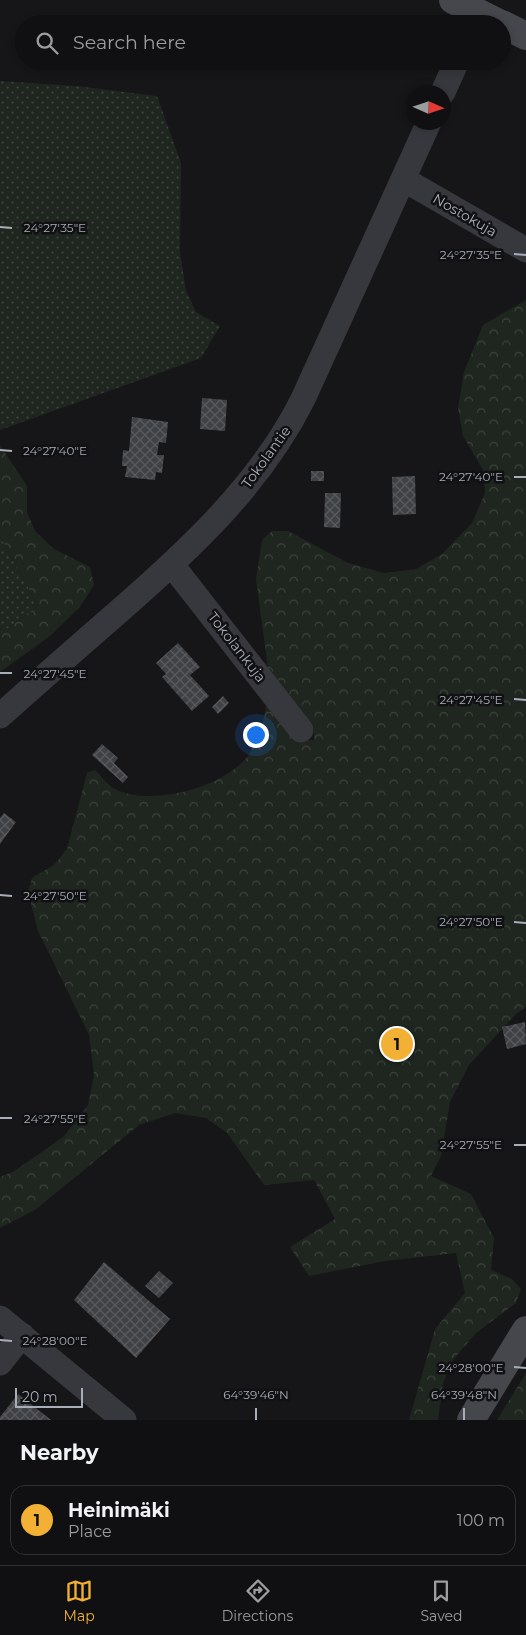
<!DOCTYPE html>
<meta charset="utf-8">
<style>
body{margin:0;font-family:Montserrat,sans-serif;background:#1e1e20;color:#f1f3f6}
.compass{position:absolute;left:406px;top:85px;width:45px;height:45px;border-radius:50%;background:#101012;box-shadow:0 2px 8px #0003;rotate:93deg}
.scale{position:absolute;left:15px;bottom:12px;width:68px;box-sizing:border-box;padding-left:5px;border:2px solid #a8adb8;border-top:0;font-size:14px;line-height:18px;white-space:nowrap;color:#a8adb8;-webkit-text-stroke:4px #111113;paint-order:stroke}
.you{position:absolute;left:255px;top:734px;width:18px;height:18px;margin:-12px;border:4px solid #fff;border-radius:50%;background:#1a73e8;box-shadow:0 0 0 8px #1a73e833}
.badge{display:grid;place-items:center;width:32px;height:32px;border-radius:50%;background:#f2b134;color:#111;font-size:16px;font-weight:700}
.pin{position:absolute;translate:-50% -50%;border:2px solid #fff;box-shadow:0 1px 5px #0006}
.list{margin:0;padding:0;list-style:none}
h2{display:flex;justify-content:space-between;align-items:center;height:65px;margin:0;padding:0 20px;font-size:21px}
h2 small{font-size:16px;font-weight:400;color:#9c9d9f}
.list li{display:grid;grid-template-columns:32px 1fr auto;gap:15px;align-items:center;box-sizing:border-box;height:70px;margin:0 10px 10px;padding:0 10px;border:1px solid #303032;border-radius:15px}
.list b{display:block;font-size:19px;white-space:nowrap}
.list p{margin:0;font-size:16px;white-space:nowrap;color:#9c9d9f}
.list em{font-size:16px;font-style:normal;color:#9c9d9f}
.icon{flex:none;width:28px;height:28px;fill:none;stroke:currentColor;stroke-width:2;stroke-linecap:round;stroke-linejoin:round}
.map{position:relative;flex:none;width:526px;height:1420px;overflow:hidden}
.search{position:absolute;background:#101012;box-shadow:0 2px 8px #0003;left:15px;right:15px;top:15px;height:55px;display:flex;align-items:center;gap:12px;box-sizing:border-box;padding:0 18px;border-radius:28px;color:#9c9d9f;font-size:19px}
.sheet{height:145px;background:#101012}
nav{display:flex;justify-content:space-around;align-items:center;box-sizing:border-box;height:70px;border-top:1px solid #303032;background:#101012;font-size:14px;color:#9c9d9f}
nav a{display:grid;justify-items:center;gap:2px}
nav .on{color:#f2b134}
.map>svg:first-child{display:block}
.green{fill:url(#green-dots)}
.forest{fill:url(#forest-crowns)}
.building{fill:url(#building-cross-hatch)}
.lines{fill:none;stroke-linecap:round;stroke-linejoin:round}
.street{stroke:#37383d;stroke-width:25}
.secondary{stroke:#45474d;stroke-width:28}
.ticks{fill:none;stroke:#a8adb8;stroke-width:2}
.labels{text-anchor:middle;stroke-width:5;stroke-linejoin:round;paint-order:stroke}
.street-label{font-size:14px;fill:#a8adb8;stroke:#111113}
.ticks-label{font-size:12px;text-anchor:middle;fill:#a8adb8;stroke:#111113;stroke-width:5;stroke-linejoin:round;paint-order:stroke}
</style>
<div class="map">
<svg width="526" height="1420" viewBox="0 0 526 1420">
<defs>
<pattern id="green-dots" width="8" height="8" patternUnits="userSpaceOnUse" patternTransform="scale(1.25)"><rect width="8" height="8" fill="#1e261f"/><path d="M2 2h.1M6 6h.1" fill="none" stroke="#3c433d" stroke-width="1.8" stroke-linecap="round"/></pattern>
<pattern id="forest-crowns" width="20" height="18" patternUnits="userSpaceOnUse" patternTransform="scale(1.25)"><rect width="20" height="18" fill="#1e261f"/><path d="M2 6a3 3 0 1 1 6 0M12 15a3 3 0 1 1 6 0" fill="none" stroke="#3c433d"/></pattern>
<pattern id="building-cross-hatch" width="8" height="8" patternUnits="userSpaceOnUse" patternTransform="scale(1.25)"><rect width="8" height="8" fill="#404145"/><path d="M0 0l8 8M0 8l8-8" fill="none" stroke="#595a5e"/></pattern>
</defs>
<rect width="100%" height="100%" fill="#161618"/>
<path class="green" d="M 0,81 L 76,86 L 157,96 L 181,163 L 180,252 L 186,291 L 196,312 L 220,326 L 201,358 L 0,430 Z
M 0,536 L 38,606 L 0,634 Z"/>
<path class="forest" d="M 526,300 L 526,1007 L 516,1014 L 469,1065 L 450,1102 L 441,1156 L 431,1176 L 471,1194 L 494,1238 L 491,1270 L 512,1279 L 521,1289 L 516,1303 L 476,1333 L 453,1360 L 443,1383 L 438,1420 L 409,1420 L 435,1329 L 465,1293 L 456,1253 L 385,1261 L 309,1276 L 290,1247 L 335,1219 L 314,1180 L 264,1185 L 227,1133 L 206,1118 L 175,1113 L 139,1125 L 35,1210 L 0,1228 L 0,1177 L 13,1172 L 63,1137 L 88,1105 L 94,1075 L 89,1035 L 38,931 L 28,892 L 32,878 L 54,865 L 67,849 L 87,773 L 95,770 C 101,776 109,787 117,790 C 154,807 231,786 251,751 C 261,735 264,718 267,700 L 300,741 L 314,740 L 314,728 L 268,668 L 256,579 L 262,540 L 272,531 L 288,531 L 348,563 L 384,573 L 416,569 L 442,554 L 472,523 L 485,493 L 483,470 L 463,436 L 458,408 L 464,372 L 483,325 Z
M 0,445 L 27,486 L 27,512 L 35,531 L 54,549 L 90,567 L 94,585 L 80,607 L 50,636 L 0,672 L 0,634 L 38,606 L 0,536 Z
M 526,1373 L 526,1420 L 497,1420 Z"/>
<path class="building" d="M 202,398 L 227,400 L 225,431 L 200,429 Z
M 132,417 L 168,422 L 166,443 L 159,442 L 157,455 L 164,455 L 162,473 L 156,472 L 155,480 L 125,477 L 127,466 L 122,466 L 123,450 L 129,451 Z
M 311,471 L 324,471 L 324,481 L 311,481 Z
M 415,476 L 416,514 L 393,515 L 392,477 Z
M 325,493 L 341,493 L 340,528 L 324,527 Z
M 178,643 L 200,667 L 190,675 L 209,696 L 192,711 L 162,677 L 166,674 L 156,663 Z
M 223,696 L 229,703 L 218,714 L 212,707 Z
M 102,744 L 118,758 L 114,763 L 128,777 L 123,783 L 92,755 Z
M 4,813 L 16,822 L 0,844 L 0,818 Z
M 525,1022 L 526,1044 L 507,1049 L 502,1027 Z
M 104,1262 L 170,1319 L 136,1358 L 74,1300 Z
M 159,1271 L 173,1283 L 159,1298 L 145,1286 Z
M 18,1394 L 51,1420 L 0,1420 L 0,1417 Z"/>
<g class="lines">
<path class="street" d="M 443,92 L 457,61
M 403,179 L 526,250
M 172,565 L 301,730
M 0,716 C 39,681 78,647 117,613 C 188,551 260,485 303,399 L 429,122
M 0,1318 L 124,1420
M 0,1363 L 22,1335"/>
<path class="secondary" d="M 453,0 L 501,24
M 502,24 L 526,36
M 471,1420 L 526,1330"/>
</g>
<path class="ticks" d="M 0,227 L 12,228M 514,254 L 526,255M 0,450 L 12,451M 514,477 L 526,477M 0,673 L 12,673M 514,699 L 526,700M 0,895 L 12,896M 514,922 L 526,923M 0,1118 L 12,1118M 514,1145 L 526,1145M 0,1340 L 12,1341M 514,1367 L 526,1368M 256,1420 L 256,1408M 464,1420 L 464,1408"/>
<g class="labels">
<g class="street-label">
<text transform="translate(465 215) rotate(30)" y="5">Nostokuja</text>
<text transform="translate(266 457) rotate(-54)" y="5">Tokolantie</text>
<text transform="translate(237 647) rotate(52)" y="5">Tokolankuja</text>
</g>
</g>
<g class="ticks-label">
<text x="55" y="232">24°27'35"E</text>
<text x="471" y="259">24°27'35"E</text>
<text x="55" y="455">24°27'40"E</text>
<text x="471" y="481">24°27'40"E</text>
<text x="55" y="678">24°27'45"E</text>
<text x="471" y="704">24°27'45"E</text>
<text x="55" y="900">24°27'50"E</text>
<text x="471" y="926">24°27'50"E</text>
<text x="55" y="1123">24°27'55"E</text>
<text x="471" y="1149">24°27'55"E</text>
<text x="55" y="1345">24°28'00"E</text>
<text x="471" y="1372">24°28'00"E</text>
<text x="256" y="1399">64°39'46"N</text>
<text x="464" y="1399">64°39'48"N</text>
</g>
</svg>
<svg class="compass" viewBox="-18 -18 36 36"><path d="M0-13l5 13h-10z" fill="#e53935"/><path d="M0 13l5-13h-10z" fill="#9c9d9f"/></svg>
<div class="scale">20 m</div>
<div class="you"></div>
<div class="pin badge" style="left:397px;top:1044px">1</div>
<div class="search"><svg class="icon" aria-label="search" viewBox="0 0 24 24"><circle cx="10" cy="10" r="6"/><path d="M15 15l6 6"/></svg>Search here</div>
</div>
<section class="sheet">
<h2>Nearby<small></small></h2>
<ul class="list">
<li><span class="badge">1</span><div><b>Heinimäki</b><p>Place</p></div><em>100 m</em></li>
</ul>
</section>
<nav>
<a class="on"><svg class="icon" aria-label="map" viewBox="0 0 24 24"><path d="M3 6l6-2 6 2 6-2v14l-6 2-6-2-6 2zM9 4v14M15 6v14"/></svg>Map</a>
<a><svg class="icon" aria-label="directions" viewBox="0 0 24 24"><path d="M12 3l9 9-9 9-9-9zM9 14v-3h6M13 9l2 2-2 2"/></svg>Directions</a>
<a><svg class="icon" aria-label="saved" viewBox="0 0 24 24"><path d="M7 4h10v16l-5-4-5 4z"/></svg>Saved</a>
</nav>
